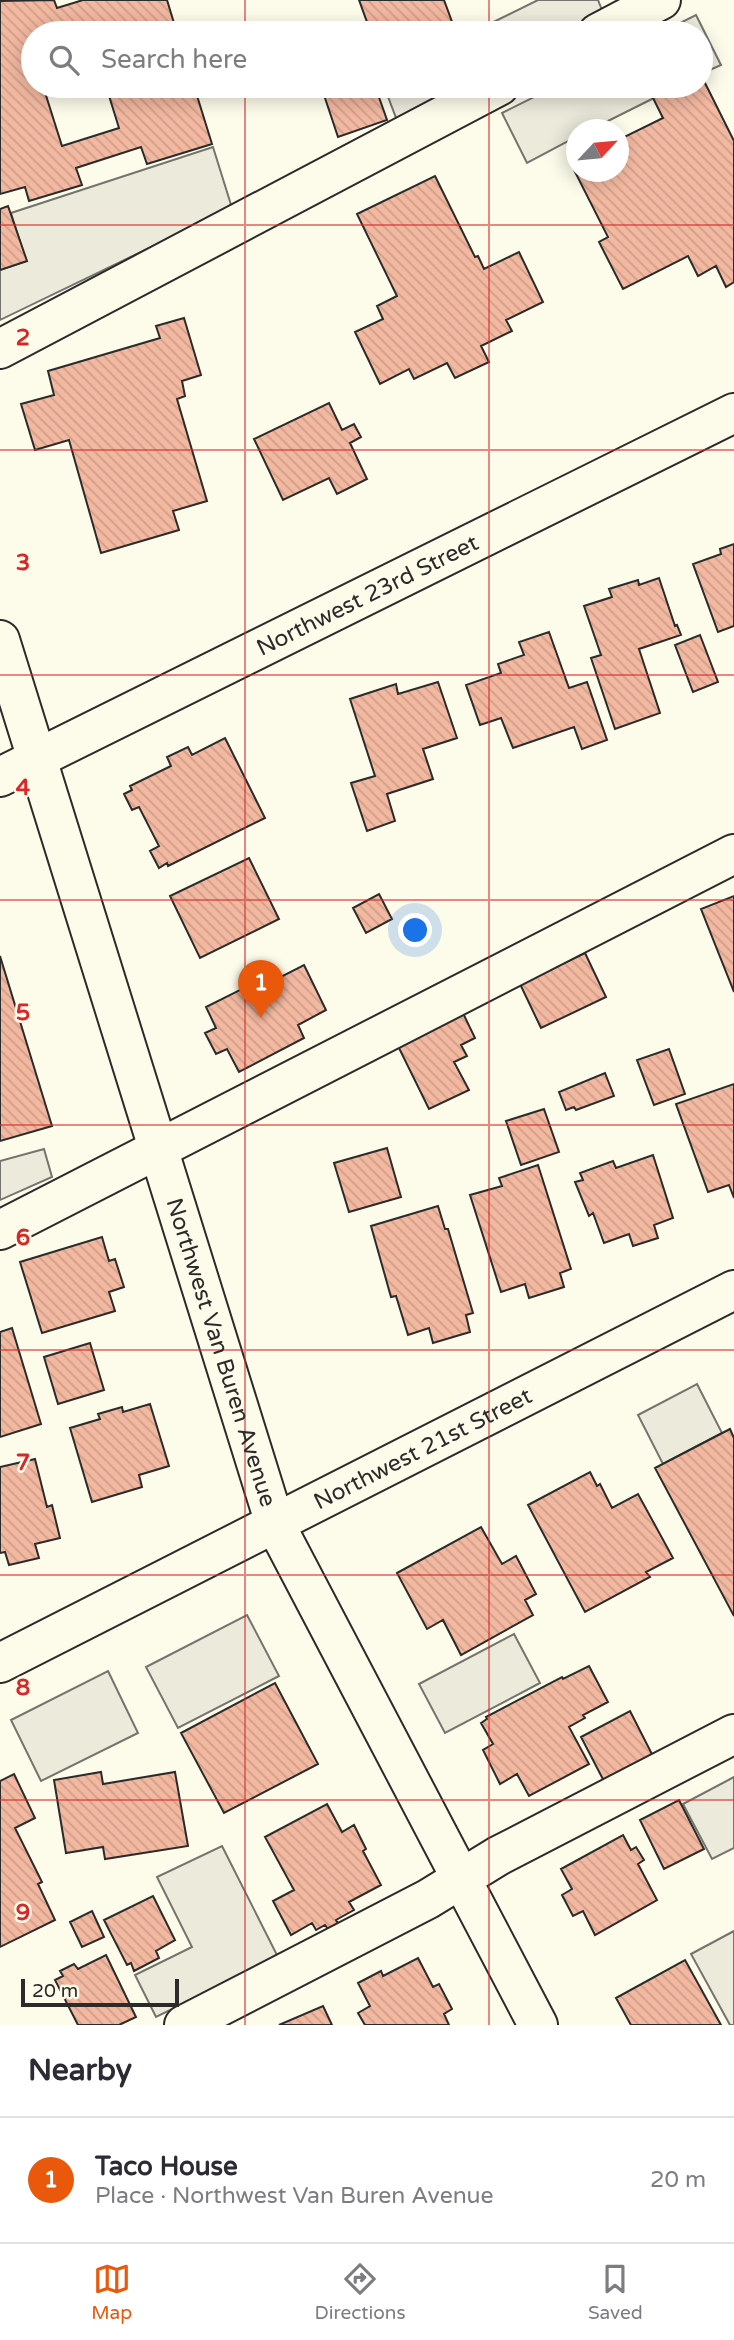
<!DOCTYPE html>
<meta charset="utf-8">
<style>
body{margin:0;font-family:"Varela Round",sans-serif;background:#f2f2f3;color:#2b2b33}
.compass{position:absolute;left:566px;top:119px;width:63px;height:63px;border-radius:50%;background:#fff;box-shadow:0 4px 18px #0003;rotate:64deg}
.scale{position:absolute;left:21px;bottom:18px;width:158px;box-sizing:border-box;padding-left:7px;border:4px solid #2b2b2b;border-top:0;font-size:19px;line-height:24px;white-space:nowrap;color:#2b2b2b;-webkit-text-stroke:5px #fdfbea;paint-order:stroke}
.you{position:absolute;left:416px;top:931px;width:24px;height:24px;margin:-18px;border:5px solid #fff;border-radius:50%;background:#1a73e8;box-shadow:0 0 0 10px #1a73e833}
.badge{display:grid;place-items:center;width:46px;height:46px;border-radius:50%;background:#ea580c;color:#fff;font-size:23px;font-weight:700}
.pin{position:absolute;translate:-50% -58px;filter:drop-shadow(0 2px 4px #0008)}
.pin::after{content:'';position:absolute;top:37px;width:24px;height:21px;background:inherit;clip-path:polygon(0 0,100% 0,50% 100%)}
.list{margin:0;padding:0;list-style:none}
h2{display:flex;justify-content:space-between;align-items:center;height:91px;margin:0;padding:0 28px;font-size:30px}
h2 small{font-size:23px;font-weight:400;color:#7c7c81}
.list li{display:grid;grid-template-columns:46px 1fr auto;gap:21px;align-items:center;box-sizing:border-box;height:126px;padding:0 28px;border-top:2px solid #e1e1e2}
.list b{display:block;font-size:26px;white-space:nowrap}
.list p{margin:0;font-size:23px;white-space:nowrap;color:#7c7c81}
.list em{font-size:23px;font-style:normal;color:#7c7c81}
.icon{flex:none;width:38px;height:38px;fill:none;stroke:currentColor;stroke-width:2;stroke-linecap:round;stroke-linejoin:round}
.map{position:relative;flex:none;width:734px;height:2025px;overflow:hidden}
.search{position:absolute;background:#fff;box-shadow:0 4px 18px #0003;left:21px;right:21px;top:21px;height:77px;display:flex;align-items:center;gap:18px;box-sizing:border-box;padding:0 24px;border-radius:38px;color:#7c7c81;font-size:26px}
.sheet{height:217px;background:#fff}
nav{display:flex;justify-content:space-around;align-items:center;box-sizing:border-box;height:98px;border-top:2px solid #e1e1e2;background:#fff;font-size:19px;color:#7c7c81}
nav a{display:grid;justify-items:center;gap:4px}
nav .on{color:#ea580c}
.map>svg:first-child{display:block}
.parking{fill:#eceadb;stroke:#74746e;stroke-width:2}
.building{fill:url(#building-back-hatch);stroke:#2b2b2b;stroke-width:2}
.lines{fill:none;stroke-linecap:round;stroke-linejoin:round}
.minor-casing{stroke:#2b2b2b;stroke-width:42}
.minor{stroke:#fdfbea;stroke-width:38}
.grid{fill:none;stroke:#d62828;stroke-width:2;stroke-opacity:0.55}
.labels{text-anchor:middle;stroke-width:5;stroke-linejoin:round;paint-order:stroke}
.street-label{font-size:23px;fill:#2b2b2b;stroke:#fdfbea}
.grid-label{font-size:23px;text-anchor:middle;font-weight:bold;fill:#d62828;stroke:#fdfbea;stroke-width:5;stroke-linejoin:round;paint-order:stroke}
</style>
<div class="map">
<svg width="734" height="2025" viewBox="0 0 734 2025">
<defs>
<pattern id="building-back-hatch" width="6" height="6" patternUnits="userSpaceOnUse" patternTransform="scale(1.75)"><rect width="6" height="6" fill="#f2b8a0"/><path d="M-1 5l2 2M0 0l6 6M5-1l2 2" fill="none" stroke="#d09e8a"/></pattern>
</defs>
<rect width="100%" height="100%" fill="#fdfbea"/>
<path class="parking" d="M 538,0 L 598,0 L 605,18 L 575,33 L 471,33 Z
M 696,15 L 721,65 L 701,74 L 701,33 L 660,33 Z
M 384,86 L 472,86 L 398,123 Z
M 556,86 L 678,86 L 592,129 L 576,130 L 576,137 L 527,163 L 502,113 Z
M 213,147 L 232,208 L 0,320 L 0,270 L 26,261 L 11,213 Z
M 44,1149 L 52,1177 L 0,1200 L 0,1161 Z
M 697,1384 L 722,1433 L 663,1464 L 638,1415 Z
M 247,1615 L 279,1676 L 178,1728 L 146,1667 Z
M 514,1634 L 540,1683 L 445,1733 L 419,1684 Z
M 108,1671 L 138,1733 L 41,1781 L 11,1720 Z
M 734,1777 L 734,1848 L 712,1859 L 683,1804 Z
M 222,1846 L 278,1957 L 156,2017 L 135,1975 L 192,1947 L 157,1877 Z
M 734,1931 L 734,2025 L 730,2025 L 691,1954 Z"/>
<path class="building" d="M 54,0 L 57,8 L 83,0 L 167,0 L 177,33 L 33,33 L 33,86 L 43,86 L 62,146 L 119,128 L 106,86 L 194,86 L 212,144 L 147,164 L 141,147 L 76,168 L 82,185 L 29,201 L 25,187 L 0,194 L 0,1 Z
M 359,0 L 444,0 L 455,30 L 446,33 L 371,33 Z
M 701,75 L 734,141 L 734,282 L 726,287 L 716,266 L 698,276 L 688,256 L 623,289 L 599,242 L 608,237 L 571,164 L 576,161 L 576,172 L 618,172 L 618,140 L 663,118 L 653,98 L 678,86 L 701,86 Z
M 332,86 L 375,86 L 387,120 L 338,137 L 322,89 Z
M 435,176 L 475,257 L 478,256 L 484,269 L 519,252 L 543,302 L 506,320 L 512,331 L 481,346 L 489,362 L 455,378 L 447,363 L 414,379 L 409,369 L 380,384 L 355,332 L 383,319 L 377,306 L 397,296 L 357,214 Z
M 8,206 L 27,261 L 0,270 L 0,209 Z
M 184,318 L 201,375 L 182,381 L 185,396 L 177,399 L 207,501 L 173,511 L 179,530 L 101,553 L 69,440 L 35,450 L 21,404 L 54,395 L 48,371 L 160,338 L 156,326 Z
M 329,403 L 342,430 L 354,424 L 361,437 L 350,443 L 367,479 L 337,494 L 329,478 L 283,500 L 254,439 Z
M 734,544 L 734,626 L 718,632 L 693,564 L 721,554 L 720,549 Z
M 659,578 L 675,626 L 677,625 L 681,635 L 639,649 L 660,713 L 615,729 L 591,658 L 601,655 L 584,606 L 612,597 L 609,589 L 638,580 L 639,585 Z
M 549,632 L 569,688 L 587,682 L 607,740 L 582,749 L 574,727 L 513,748 L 501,718 L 480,725 L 466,685 L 501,673 L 498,664 L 524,655 L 519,642 Z
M 700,635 L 718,682 L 693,692 L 675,645 Z
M 438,682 L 457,738 L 423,749 L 433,779 L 387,794 L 395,821 L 367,831 L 351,783 L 375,776 L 350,699 L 396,684 L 398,694 Z
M 225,738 L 265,818 L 168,866 L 167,863 L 159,868 L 150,851 L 159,846 L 139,807 L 132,810 L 124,794 L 132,790 L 130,786 L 171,766 L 167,757 L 188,747 L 192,755 Z
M 249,858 L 279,919 L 200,958 L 170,896 Z
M 379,894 L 392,919 L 366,933 L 353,908 Z
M 734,896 L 734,992 L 701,909 Z
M 585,953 L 606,997 L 541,1028 L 520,984 Z
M 0,956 L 52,1126 L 0,1141 Z
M 304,965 L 326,1010 L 298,1025 L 304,1038 L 239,1072 L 227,1049 L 216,1054 L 205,1033 L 216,1028 L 206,1007 L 272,974 L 275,980 Z
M 461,1009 L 475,1038 L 461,1045 L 467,1056 L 454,1062 L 469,1090 L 429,1109 L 396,1042 Z
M 669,1049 L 685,1094 L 654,1105 L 637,1060 Z
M 605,1073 L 614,1096 L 576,1110 L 574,1107 L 566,1110 L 559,1092 Z
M 734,1084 L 734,1198 L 729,1185 L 708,1192 L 676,1104 Z
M 544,1109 L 559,1152 L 521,1165 L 506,1121 Z
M 387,1148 L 401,1197 L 349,1212 L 334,1163 Z
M 653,1155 L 673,1218 L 654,1225 L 658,1238 L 633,1246 L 629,1234 L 604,1243 L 593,1213 L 589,1216 L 575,1182 L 583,1180 L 580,1173 L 613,1161 L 616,1168 Z
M 538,1165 L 571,1269 L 560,1273 L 564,1287 L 529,1298 L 525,1284 L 501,1292 L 470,1195 L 502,1186 L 499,1178 Z
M 438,1206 L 445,1229 L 448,1229 L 473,1313 L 466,1315 L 470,1332 L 433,1343 L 429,1328 L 408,1335 L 396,1296 L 391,1297 L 371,1226 Z
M 102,1237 L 109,1261 L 115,1259 L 124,1287 L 109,1292 L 115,1311 L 42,1333 L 20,1262 Z
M 12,1328 L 41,1424 L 0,1437 L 0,1332 Z
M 90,1343 L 104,1390 L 58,1404 L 44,1357 Z
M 150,1404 L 169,1466 L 139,1475 L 142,1487 L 92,1502 L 70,1428 L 100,1419 L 98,1414 L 122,1407 L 123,1412 Z
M 730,1429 L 734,1438 L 734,1616 L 655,1468 Z
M 35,1459 L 47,1507 L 52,1505 L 60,1538 L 35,1544 L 39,1558 L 9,1565 L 5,1552 L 0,1553 L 0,1467 Z
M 590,1472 L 597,1486 L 600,1484 L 612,1508 L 638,1494 L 673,1558 L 646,1572 L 650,1577 L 585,1612 L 528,1505 Z
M 481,1527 L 502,1564 L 516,1556 L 536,1594 L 525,1600 L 533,1615 L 461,1655 L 443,1620 L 427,1629 L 397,1573 Z
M 589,1666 L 608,1702 L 583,1715 L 585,1718 L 569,1727 L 589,1764 L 529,1796 L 517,1774 L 500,1784 L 483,1750 L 493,1744 L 481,1723 L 487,1719 L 486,1717 L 562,1677 L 563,1679 Z
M 275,1683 L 318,1764 L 224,1813 L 181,1733 Z
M 630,1711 L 656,1762 L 607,1787 L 581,1737 Z
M 101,1772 L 103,1784 L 175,1772 L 188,1846 L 105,1859 L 103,1847 L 66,1853 L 54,1780 Z
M 14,1774 L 35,1818 L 15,1828 L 42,1882 L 38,1884 L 55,1920 L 0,1947 L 0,1781 Z
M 679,1800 L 704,1849 L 664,1869 L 640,1820 Z
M 327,1804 L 342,1832 L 354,1825 L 366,1849 L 363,1851 L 381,1885 L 349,1902 L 354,1910 L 336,1920 L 338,1923 L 328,1929 L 325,1925 L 316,1930 L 312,1923 L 291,1935 L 273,1901 L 294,1890 L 265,1837 Z
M 623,1835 L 631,1850 L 636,1847 L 644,1860 L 638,1864 L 657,1900 L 595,1935 L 583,1911 L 573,1916 L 562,1895 L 572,1889 L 561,1869 Z
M 153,1896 L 175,1940 L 156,1951 L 159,1958 L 134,1971 L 131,1963 L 127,1965 L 104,1920 Z
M 92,1911 L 104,1937 L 82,1947 L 70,1922 Z
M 106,1955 L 136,2017 L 119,2025 L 78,2025 L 55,1980 L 63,1976 L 60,1971 L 74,1964 L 78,1969 Z
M 418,1958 L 433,1987 L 439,1984 L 452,2009 L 444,2014 L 449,2025 L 365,2025 L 358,2013 L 370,2006 L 358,1983 L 381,1971 L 383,1976 Z
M 685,1960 L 721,2025 L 631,2025 L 616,1998 Z
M 323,2006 L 332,2025 L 279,2025 Z"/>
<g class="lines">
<g class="minor-casing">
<g id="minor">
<path d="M 598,33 L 661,0"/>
<path d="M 0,349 L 499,86"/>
<path id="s1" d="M 0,640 L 275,1524 L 538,2025"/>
<path id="s2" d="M 0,777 L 734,413"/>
<path d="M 0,1230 L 734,854"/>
<path id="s3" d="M 0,1663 L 734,1290"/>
<path d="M 184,2025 L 428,1899 L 498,1856 L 734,1734"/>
</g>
</g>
<use href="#minor" class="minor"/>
</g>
<path class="grid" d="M 245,0 L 245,33M 489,0 L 489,33M 245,86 L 245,2025M 489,86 L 489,2025M 0,225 L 734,225M 0,450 L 734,450M 0,675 L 734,675M 0,900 L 734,900M 0,1125 L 734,1125M 0,1350 L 734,1350M 0,1575 L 734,1575M 0,1800 L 734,1800"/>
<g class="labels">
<g class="street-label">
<text dy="8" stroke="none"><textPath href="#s2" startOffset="410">Northwest 23rd Street</textPath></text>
<text dy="8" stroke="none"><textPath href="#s1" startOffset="746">Northwest Van Buren Avenue</textPath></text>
<text dy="8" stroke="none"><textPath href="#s3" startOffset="474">Northwest 21st Street</textPath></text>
</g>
</g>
<g class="grid-label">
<text x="23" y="345">2</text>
<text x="23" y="570">3</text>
<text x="23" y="795">4</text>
<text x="23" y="1020">5</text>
<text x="23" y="1245">6</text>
<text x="23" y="1470">7</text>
<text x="23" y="1695">8</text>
<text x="23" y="1920">9</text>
</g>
</svg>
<svg class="compass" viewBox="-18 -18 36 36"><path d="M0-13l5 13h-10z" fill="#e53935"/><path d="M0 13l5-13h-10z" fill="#7c7c81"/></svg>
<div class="scale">20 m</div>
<div class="you"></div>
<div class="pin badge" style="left:261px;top:1018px">1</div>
<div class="search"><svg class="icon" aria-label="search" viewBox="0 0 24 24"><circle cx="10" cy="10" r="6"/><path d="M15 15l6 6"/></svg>Search here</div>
</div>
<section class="sheet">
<h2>Nearby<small></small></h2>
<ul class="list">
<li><span class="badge">1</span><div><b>Taco House</b><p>Place · Northwest Van Buren Avenue</p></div><em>20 m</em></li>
</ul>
</section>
<nav>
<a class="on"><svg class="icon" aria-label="map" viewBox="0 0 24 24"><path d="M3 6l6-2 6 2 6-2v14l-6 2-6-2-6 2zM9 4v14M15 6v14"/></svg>Map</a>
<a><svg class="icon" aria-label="directions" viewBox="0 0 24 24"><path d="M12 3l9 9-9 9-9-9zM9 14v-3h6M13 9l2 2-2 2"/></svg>Directions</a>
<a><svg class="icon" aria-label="saved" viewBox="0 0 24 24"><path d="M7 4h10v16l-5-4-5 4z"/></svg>Saved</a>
</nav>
